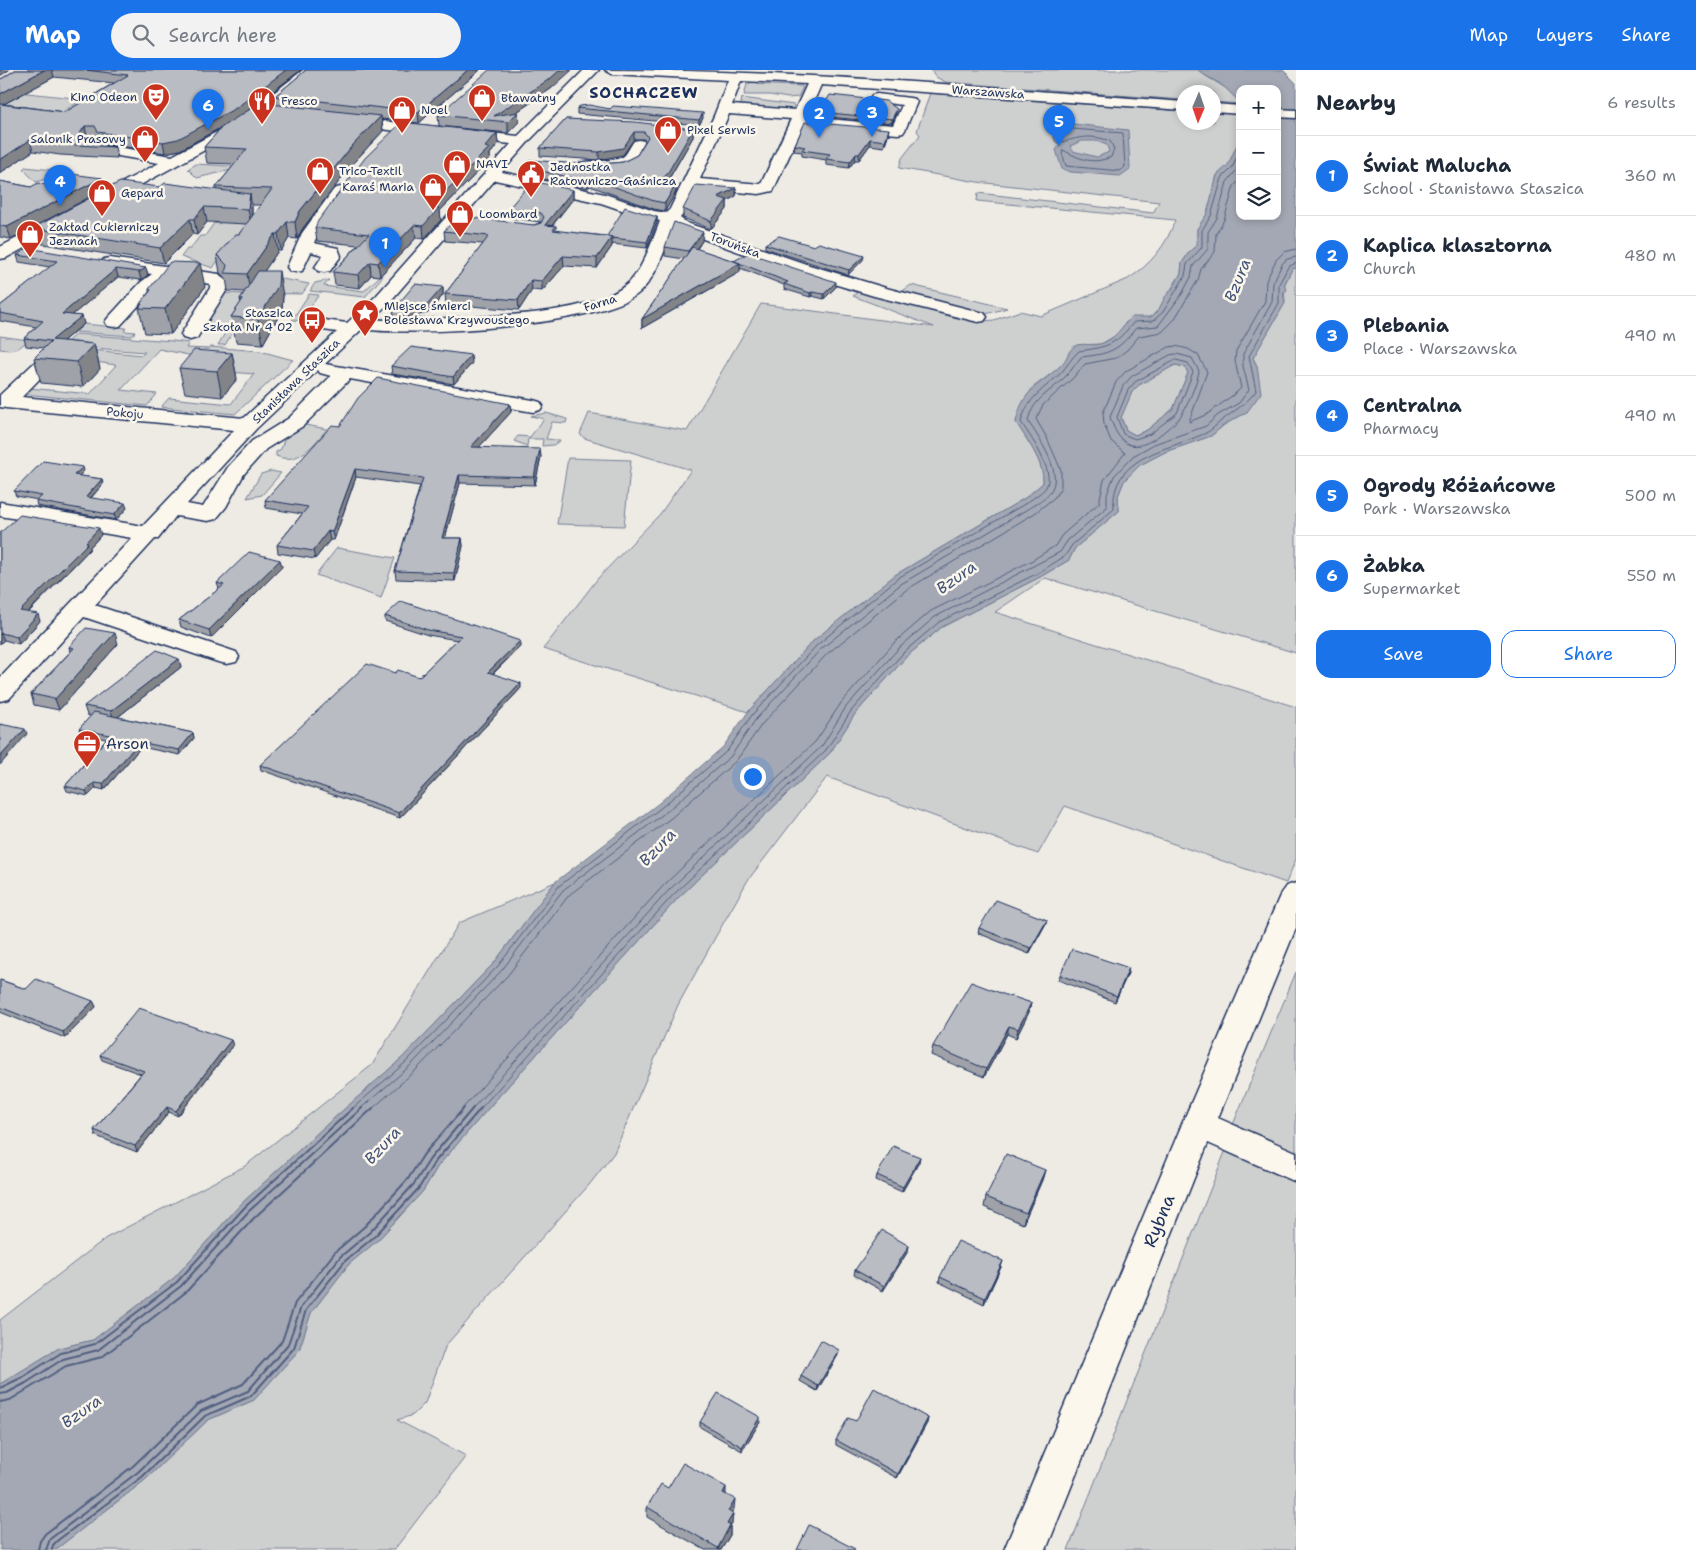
<!DOCTYPE html>
<meta charset="utf-8">
<style>
body{margin:0;font-family:"Shantell Sans",sans-serif;background:#f2f2f3;color:#1f2937}
.controls{position:absolute;right:15px;top:15px;display:grid;overflow:hidden;border-radius:10px;box-shadow:0 2px 8px #0003}
.controls button{width:45px;height:45px;display:grid;place-items:center;padding:0;border:0;border-bottom:1px solid #e0e1e3;background:#fff;color:#1f2937;font:25px sans-serif}
.compass{position:absolute;left:1176px;top:15px;width:45px;height:45px;border-radius:50%;background:#fff;box-shadow:0 2px 8px #0003;rotate:182deg}
.you{position:absolute;left:752px;top:706px;width:18px;height:18px;margin:-12px;border:4px solid #fff;border-radius:50%;background:#1a73e8;box-shadow:0 0 0 8px #1a73e833}
.badge{display:grid;place-items:center;width:32px;height:32px;border-radius:50%;background:#1a73e8;color:#fff;font-size:16px;font-weight:700}
.pin{position:absolute;translate:-50% -41px;filter:drop-shadow(0 1px 2px #0008)}
.pin::after{content:'';position:absolute;top:26px;width:18px;height:15px;background:inherit;clip-path:polygon(0 0,100% 0,50% 100%)}
.list{margin:0;padding:0;list-style:none}
h2{display:flex;justify-content:space-between;align-items:center;height:65px;margin:0;padding:0 20px;font-size:21px}
h2 small{font-size:16px;font-weight:400;color:#747a83}
.list li{display:grid;grid-template-columns:32px 1fr auto;gap:15px;align-items:center;box-sizing:border-box;height:80px;padding:0 20px;border-top:1px solid #e0e1e3}
.list b{display:block;font-size:19px;white-space:nowrap}
.list p{margin:0;font-size:16px;white-space:nowrap;color:#747a83}
.list em{font-size:16px;font-style:normal;color:#747a83}
.actions{display:flex;gap:10px;padding:15px 20px}
.actions a{flex:1;padding:11px 0;border:1px solid #1a73e8;border-radius:15px;text-align:center;font-size:18px;color:#1a73e8}
.actions .main{background:#1a73e8;color:#fff}
.icon{flex:none;width:28px;height:28px;fill:none;stroke:currentColor;stroke-width:2;stroke-linecap:round;stroke-linejoin:round}
.map{position:relative;flex:none;width:1296px;height:1480px;overflow:hidden}
header{display:flex;align-items:center;gap:30px;box-sizing:border-box;height:70px;padding:0 25px;background:#1a73e8;color:#fff}
header strong{font-size:24px}
nav{display:flex;gap:28px;margin-inline-start:auto;font-size:18px}
.search{width:350px;height:45px;background:#f2f2f3;display:flex;align-items:center;gap:12px;box-sizing:border-box;padding:0 18px;border-radius:28px;color:#747a83;font-size:19px}
main{display:flex}
aside{flex:1;background:#fff}
.map>svg:first-child{display:block}
.green{fill:#cecfcf;stroke:#747f96}
.water{fill:#a3a8b4;stroke:#6d7892;fill-rule:evenodd}
.lines{fill:none;stroke-linecap:round;stroke-linejoin:round}
.shore-far1{stroke:#515f80;stroke-width:1}
.shore{stroke:#515f80;stroke-width:2}
.minor-casing{stroke:#1b2f5e;stroke-width:3}
.minor{fill:#fbf7ec;fill-rule:evenodd}
.wall{fill:#9fa2a8;stroke:#1b2f5e;fill-rule:evenodd}
.shaded-wall{fill:#828488;stroke:#1b2f5e}
.building{fill:#b9bcc3;stroke:#1b2f5e}
.labels{text-anchor:middle;stroke-width:5;stroke-linejoin:round;paint-order:stroke}
.far-street-label{font-size:12px;fill:#1b2f5e;stroke:#fbf7ec}
.far-poi-label{font-size:12px;fill:#1b2f5e;stroke:#fbf7ec;text-anchor:start}
.poi-label{font-size:15px;fill:#1b2f5e;stroke:#fbf7ec;text-anchor:start}
.far-district-label{font-size:16px;font-weight:bold;letter-spacing:1px;fill:#1b2f5e;stroke:#fbf7ec}
.water-label{font-size:16px;font-style:italic;fill:#445378;stroke:#fbf7ec}
.near-street-label{font-size:18px;fill:#1b2f5e;stroke:#fbf7ec}
</style>
<header>
<strong>Map</strong>
<div class="search"><svg class="icon" aria-label="search" viewBox="0 0 24 24"><circle cx="10" cy="10" r="6"/><path d="M15 15l6 6"/></svg>Search here</div>
<nav><a>Map</a><a>Layers</a><a>Share</a></nav>
</header>
<main>
<div class="map">
<svg width="1296" height="1480" viewBox="0 0 1296 1480">
<rect width="100%" height="100%" fill="#eeebe4"/>
<filter id="ink" filterUnits="userSpaceOnUse"><feTurbulence type="fractalNoise" baseFrequency=".02" numOctaves="2"/><feDisplacementMap in="SourceGraphic" scale="10" xChannelSelector="R" yChannelSelector="G"/><feConvolveMatrix kernelMatrix="1 2 1 2 8 2 1 2 1" color-interpolation-filters="sRGB"/></filter>
<g filter="url(#ink)">
<path class="green" d="M 931,0 L 1198,0 C 1211,12 1232,17 1240,34 L 1214,32 L 1214,22 L 1184,22 L 1183,30 L 945,12 L 936,7 Z
M 747,14 L 801,16 L 803,17 L 798,27 L 788,28 L 770,25 L 744,25 Z
M 0,20 L 83,29 L 56,46 L 0,39 Z
M 930,23 L 1183,41 L 1184,52 L 1214,52 L 1214,43 L 1240,44 L 1240,68 L 1228,96 L 1217,105 L 1207,144 L 1197,159 L 1197,175 L 1189,182 L 1182,193 L 1181,203 L 1159,239 L 1151,247 L 1126,252 L 1118,264 L 1101,274 L 1077,275 L 1069,282 L 1067,289 L 1056,300 L 1032,318 L 1016,352 C 1026,369 1045,393 1043,413 L 1025,428 L 895,505 L 813,571 L 748,642 L 543,579 L 599,507 L 660,444 L 691,400 L 584,368 L 580,364 L 589,343 L 687,361 L 761,234 L 934,257 L 853,226 L 857,223 L 839,216 L 837,213 L 983,251 L 994,250 L 1020,241 L 1041,246 L 1128,209 C 1150,195 1167,175 1175,150 L 977,131 L 978,123 L 1153,143 L 1159,132 L 977,112 L 899,98 L 902,88 L 920,65 L 917,61 Z
M 742,28 L 794,35 L 792,41 L 740,38 Z
M 196,94 L 244,97 L 197,108 L 188,99 Z
M 25,97 L 71,102 L 36,112 L 23,99 Z
M 226,144 L 286,157 L 221,192 L 217,192 L 213,198 L 181,187 L 187,179 L 190,179 L 200,166 L 205,166 L 214,153 L 219,154 Z
M 1296,198 L 1296,583 L 1045,508 L 995,542 L 1296,637 L 1296,789 L 1286,813 L 1065,736 L 1038,784 L 827,707 L 748,810 L 716,866 L 678,935 L 614,1083 L 589,1115 L 446,1275 L 425,1333 L 413,1345 L 397,1350 L 466,1386 L 394,1480 L 55,1480 L 145,1410 L 208,1350 L 254,1330 L 299,1280 L 311,1243 L 349,1194 L 378,1170 L 423,1121 L 438,1096 L 500,1025 L 678,828 L 830,683 L 855,644 L 907,586 L 942,557 L 1040,507 L 1069,490 L 1075,478 L 1119,441 L 1118,426 L 1124,411 L 1140,395 L 1165,382 L 1211,366 L 1224,355 L 1247,342 L 1258,309 L 1257,296 L 1253,288 L 1285,233 L 1284,216 L 1292,199 Z
M 266,206 L 309,214 L 302,224 L 257,223 L 225,275 L 218,275 L 227,260 L 204,257 L 203,254 L 223,223 L 247,224 Z
M 380,206 L 383,206 L 365,227 L 310,221 L 315,213 L 329,210 L 324,216 L 364,221 Z
M 911,215 L 1007,238 L 986,244 L 900,223 Z
M 309,224 L 319,225 L 303,246 L 310,247 L 305,251 L 292,250 Z
M 84,254 L 126,258 L 124,261 L 135,262 L 132,266 L 76,262 Z
M 76,264 L 173,271 L 189,273 L 186,278 L 209,279 L 210,277 L 260,281 L 293,290 L 235,344 L 161,337 L 169,328 L 231,334 L 254,304 L 218,301 L 203,288 L 159,279 L 121,320 L 157,324 L 147,336 L 24,324 L 29,318 L 90,324 L 116,295 L 62,287 L 72,278 L 142,285 L 145,282 L 105,279 L 65,273 Z
M 0,266 L 28,270 C 18,280 14,281 0,279 Z
M 1175,295 L 1185,297 L 1188,303 L 1173,339 L 1147,360 L 1135,365 L 1126,360 L 1121,347 L 1132,322 L 1139,315 Z
M 546,343 L 567,349 L 566,353 L 552,352 L 546,369 L 560,370 L 559,372 L 553,375 L 542,376 L 543,369 L 528,369 L 527,376 L 514,371 L 518,366 L 530,367 L 544,349 L 531,346 Z
M 300,354 L 327,359 C 314,374 299,396 276,386 L 276,382 L 281,379 L 286,363 Z
M 568,388 L 631,390 L 624,456 L 557,454 Z
M 271,401 L 281,403 L 262,425 L 247,428 L 261,404 Z
M 337,478 L 395,488 L 381,528 L 316,505 Z
M 555,812 L 494,893 L 402,988 L 324,1057 L 240,1135 L 174,1208 L 93,1270 L 59,1278 L 0,1314 L 0,1250 L 106,1168 L 245,1096 L 372,995 L 459,853 Z
M 1296,902 L 1296,1086 L 1232,1057 Z
M 1227,1077 L 1296,1107 L 1296,1480 L 1068,1480 Z"/>
<path class="water" d="M 1198,0 L 1283,0 L 1296,13 L 1296,198 L 1292,199 L 1284,215 L 1287,220 L 1283,223 L 1285,233 L 1253,288 L 1257,296 L 1261,323 L 1247,342 L 1224,355 L 1211,366 L 1165,382 L 1140,395 L 1124,411 L 1118,426 L 1119,441 L 1075,478 L 1069,490 L 1040,507 L 942,557 L 907,586 L 855,644 L 830,683 L 678,828 L 500,1025 L 438,1096 L 423,1121 L 378,1170 L 349,1194 L 311,1243 L 299,1280 L 254,1330 L 208,1350 L 145,1410 L 55,1480 L 0,1480 L 0,1314 L 59,1278 L 93,1270 L 174,1208 L 240,1135 L 324,1057 L 402,988 L 494,893 L 555,812 L 659,733 L 723,677 L 748,642 L 813,571 L 895,505 L 1025,428 L 1043,413 C 1045,393 1026,369 1016,352 C 1023,317 1041,316 1063,293 C 1068,287 1069,278 1077,275 C 1084,273 1093,276 1100,274 C 1116,270 1121,256 1132,247 L 1151,247 L 1159,239 L 1165,227 L 1173,218 L 1181,203 L 1182,193 L 1189,182 L 1197,175 L 1197,159 L 1207,144 L 1217,105 L 1228,95 L 1240,68 L 1240,146 L 1277,146 L 1277,19 L 1240,19 L 1240,32 C 1234,27 1224,16 1219,13 C 1211,8 1204,6 1198,0 ZM 1175,295 L 1185,297 L 1188,303 L 1173,339 L 1147,360 L 1135,365 L 1126,360 L 1121,348 L 1132,322 L 1139,315 Z
M 1064,53 L 1128,60 L 1130,99 L 1120,106 L 1071,102 L 1062,99 L 1056,80 L 1060,75 L 1055,71 L 1051,56 L 1055,54 ZM 1082,71 L 1096,71 L 1107,75 L 1109,82 L 1097,87 L 1073,81 L 1070,76 Z"/>
<g class="lines">
<path class="shore-far1" d="M 1060,58 L 1123,63 L 1125,97 L 1120,101 L 1066,96 L 1062,83 L 1063,80 C 1080,89 1092,95 1111,87 L 1114,79 L 1110,71 C 1094,65 1080,66 1064,72 L 1059,69 L 1057,60 Z
M 1177,284 L 1192,288 L 1199,301 C 1197,313 1187,337 1180,347 C 1177,352 1170,356 1166,360 C 1139,383 1121,382 1110,347 L 1123,316 L 1132,306 L 1170,285 Z
M 1176,290 L 1188,293 L 1193,302 L 1177,343 L 1150,364 L 1135,369 L 1123,364 L 1117,347 L 1128,320 L 1135,312 Z
M 352,1039 L 406,992 L 498,896 L 559,816 L 662,737 L 727,681 L 752,645 L 817,575 L 898,508 L 1028,432 C 1033,428 1043,422 1046,417 C 1056,401 1029,365 1021,352 C 1027,328 1044,319 1061,303 C 1067,296 1072,287 1079,281 C 1108,277 1115,275 1134,252 L 1153,251 L 1163,242 L 1185,206 L 1187,194 L 1202,177 L 1202,160 L 1211,146 L 1222,108 L 1232,98 L 1240,80
M 360,1039 L 410,996 L 502,900 L 563,820 L 666,742 L 731,686 L 756,649 L 821,579 L 901,514 L 1031,437 C 1038,432 1048,427 1052,419 C 1062,400 1038,367 1028,351 C 1033,328 1051,322 1066,306 C 1072,300 1076,293 1081,287 C 1109,284 1118,281 1136,258 L 1158,256 L 1182,224 L 1191,207 L 1193,196 L 1208,179 L 1208,162 L 1217,148 L 1227,112 L 1240,96
M 372,1039 L 415,1001 L 508,905 L 569,825 L 671,748 L 736,691 L 762,654 L 827,584 L 906,520 L 1035,443 L 1055,427 L 1061,417 L 1061,400 L 1047,368 L 1036,349 L 1043,335 L 1073,308 L 1085,294 L 1116,288 L 1127,280 L 1139,266 L 1162,262 L 1174,250 L 1198,210 L 1201,199 L 1215,182 L 1216,164 L 1224,150 L 1234,116 L 1240,110
M 462,1039 L 664,815 L 816,671 L 841,633 L 894,573 L 931,541 L 1031,491 L 1055,476 L 1062,465 L 1099,433 L 1104,410 L 1125,383 L 1111,371 L 1104,354 L 1103,343 L 1116,312 L 1126,301 L 1169,277 L 1176,276 L 1188,279 L 1198,285 L 1207,302 L 1189,352 L 1208,344 L 1237,322 L 1241,318 L 1235,291 L 1236,281 L 1265,231 L 1266,211 L 1276,190 L 1284,182 L 1296,179
M 472,1039 L 669,820 L 822,676 L 846,637 L 899,578 L 935,547 L 1060,482 L 1068,470 L 1107,437 L 1107,424 L 1114,406 L 1133,386 L 1154,374 L 1206,356 L 1218,345 L 1239,333 L 1249,320 L 1243,296 L 1243,284 L 1272,232 L 1273,213 L 1282,194 L 1287,189 L 1296,187
M 480,1039 L 674,824 L 826,680 L 851,641 L 904,582 L 939,552 L 1038,503 L 1065,486 L 1072,475 L 1114,439 C 1110,385 1170,380 1206,363 C 1212,360 1216,355 1221,351 C 1234,341 1246,334 1256,321 L 1249,286 L 1279,233 L 1279,214 L 1288,197 L 1296,193"/>
<path class="shore" d="M 0,1318 L 23,1307 L 61,1283 L 95,1274 L 177,1212 L 244,1138 L 353,1038
M 0,1324 L 7,1323 L 26,1313 L 63,1289 L 98,1280 L 181,1216 L 248,1142 L 362,1038
M 0,1332 L 10,1330 L 66,1296 L 102,1287 L 186,1222 L 254,1148 L 373,1038
M 38,1480 L 40,1471 L 45,1464 L 133,1396 L 197,1335 L 243,1314 L 282,1271 L 295,1233 L 335,1182 L 365,1156 L 408,1109 L 424,1084 L 464,1038
M 46,1480 L 50,1469 L 138,1402 L 201,1341 L 248,1321 L 288,1274 L 301,1237 L 340,1187 L 370,1162 L 414,1114 L 430,1089 L 473,1038
M 52,1480 L 53,1475 L 58,1470 L 142,1407 L 205,1346 L 251,1326 L 294,1278 L 306,1240 L 345,1191 L 375,1166 L 419,1118 L 434,1093 L 481,1038"/>
<g class="minor-casing">
<path id="minor" d="M 303,0 L 318,0 L 249,56 L 6,188 L 0,189 L 0,177 L 159,93 L 89,81 L 83,76 L 87,69 L 97,69 L 99,72 L 98,74 L 172,86 L 239,50 Z
M 584,0 L 599,0 L 530,70 L 502,102 L 605,124 L 654,141 L 666,143 L 670,139 L 714,46 L 728,10 L 612,4 L 605,0 C 798,0 991,18 1184,32 L 1184,40 L 821,15 L 807,47 L 893,55 L 902,35 L 872,31 L 870,28 L 872,25 L 877,24 L 910,28 L 915,29 L 917,32 L 905,60 L 903,63 L 898,64 L 803,56 L 773,121 L 759,124 L 696,118 L 685,142 L 680,148 L 687,153 L 806,194 L 886,218 L 984,243 L 987,247 L 984,251 L 978,252 L 874,226 L 794,202 L 673,158 C 665,179 657,206 640,222 C 603,256 413,267 362,259 L 325,294 L 533,330 L 540,332 L 543,336 L 540,340 L 533,342 L 350,309 L 303,356 L 266,379 L 244,404 L 226,437 L 216,449 L 208,451 L 176,446 L 158,469 L 155,469 L 95,535 L 236,582 L 239,587 L 236,592 L 227,594 L 218,592 L 84,547 L 9,629 L 0,631 L 0,608 L 132,468 L 0,446 L 0,432 L 143,456 L 234,360 L 6,338 L 0,337 L 0,325 L 35,292 L 42,290 L 49,292 L 52,296 L 22,327 L 244,348 L 337,262 L 310,258 L 307,254 L 310,250 L 316,249 L 347,253 L 376,226 L 511,74 L 345,55 L 340,54 L 338,51 L 340,48 L 345,47 L 518,66 ZM 741,11 L 807,14 L 795,40 L 732,35 ZM 729,44 L 791,49 L 761,114 L 700,109 ZM 495,110 L 601,133 L 645,148 L 660,151 C 653,169 641,204 626,215 C 589,245 495,246 448,248 C 423,249 397,252 372,249 L 388,234 ZM 318,300 L 320,303 L 331,306 L 289,348 L 252,371 L 228,397 L 203,437 L 187,434 L 256,359 Z
M 1214,34 L 1240,36 L 1240,44 L 1214,42 Z
M 1277,39 L 1296,40 L 1296,48 L 1277,47 Z
M 639,70 L 644,71 L 646,74 C 643,80 640,87 636,92 C 627,100 591,102 580,99 L 577,96 L 580,93 C 591,90 617,93 625,85 C 628,81 631,75 634,71 Z
M 340,117 L 346,119 L 348,122 L 318,163 L 314,173 L 338,178 L 341,186 L 330,201 L 324,202 L 318,201 L 315,197 L 323,185 L 311,182 L 302,201 L 296,202 L 290,201 L 287,197 L 302,163 L 334,119 Z
M 110,188 L 219,204 L 227,212 L 228,218 L 197,268 L 190,270 L 183,268 L 181,264 L 210,218 L 210,214 L 172,207 L 153,220 L 120,256 L 114,257 L 108,256 L 105,252 L 108,248 L 141,212 L 152,204 L 104,197 L 101,193 L 104,189 Z
M 1296,813 L 1296,858 L 1218,1048 L 1296,1082 L 1296,1112 L 1208,1073 L 1046,1480 L 1004,1480 L 1182,1054 L 1281,823 L 1286,816 Z"/>
</g>
<use href="#minor" class="minor"/>
</g>
<path class="wall" d="M 15,0 L 301,0 L 251,38 L 276,34 L 275,26 L 306,0 L 480,0 L 419,53 L 382,49 L 383,61 L 354,92 L 303,158 L 297,169 L 289,168 L 281,181 L 278,181 L 264,201 L 283,226 L 282,240 L 263,274 L 236,272 L 231,247 L 241,233 L 240,229 L 245,222 L 228,221 L 226,208 L 220,203 L 217,185 L 239,164 L 247,154 L 207,152 L 197,165 L 193,164 L 164,193 L 37,173 L 33,158 L 160,117 L 216,120 L 216,117 L 235,94 L 207,93 L 204,77 L 222,57 L 180,80 L 165,83 L 101,73 L 97,67 L 87,67 L 85,71 L 115,77 L 117,88 L 60,85 L 33,81 L 0,103 L 0,9 L 3,8 ZM 54,7 L 114,13 L 65,42 L 4,34 ZM 252,135 L 261,135 L 252,148 Z
M 552,18 L 517,42 L 518,42 L 519,52 L 508,63 L 439,56 L 438,45 Z
M 577,38 L 610,39 L 703,48 L 699,55 L 577,44 Z
M 819,42 L 896,43 L 892,53 L 819,46 Z
M 566,49 L 693,59 L 693,67 L 666,114 L 676,114 L 676,122 L 665,141 L 654,139 L 590,116 L 588,118 L 524,105 L 523,97 L 592,95 L 623,92 L 637,85 L 645,71 L 644,69 L 634,69 L 623,85 L 599,90 L 540,86 L 540,78 Z
M 497,63 L 498,74 L 490,84 L 490,89 L 440,141 L 441,150 L 424,169 L 416,168 L 380,206 L 371,205 L 360,218 L 335,215 L 333,202 L 358,175 L 317,171 L 315,158 Z
M 888,65 L 884,77 L 870,75 L 859,90 L 855,90 L 849,98 L 826,95 L 826,90 L 802,86 L 802,82 L 794,81 L 795,75 Z
M 102,108 L 105,119 L 11,169 L 0,167 L 0,111 L 31,117 L 50,116 Z
M 736,118 L 736,126 L 727,131 L 727,139 L 711,159 L 683,148 L 683,139 Z
M 573,120 L 573,129 L 552,156 L 556,156 L 556,161 L 607,166 L 657,147 L 657,152 L 647,178 L 612,174 L 612,176 L 597,198 L 564,196 L 542,221 L 532,220 L 519,240 L 446,234 L 445,224 L 483,174 L 445,171 L 444,161 L 534,155 L 541,152 L 510,148 L 509,138 Z
M 702,171 L 697,179 L 734,191 L 836,217 L 824,229 L 812,226 L 810,227 L 784,219 L 784,215 L 740,198 L 740,202 L 642,258 L 642,249 L 684,189 L 665,186 L 665,177 Z
M 765,174 L 863,190 L 848,205 L 765,178 Z
M 17,185 L 146,198 L 148,205 L 141,210 L 118,207 L 72,245 L 82,246 L 84,254 L 63,271 L 94,274 L 100,299 L 83,317 L 41,313 L 34,288 L 44,278 L 26,276 L 24,268 L 36,257 L 0,251 L 0,236 L 50,197 L 19,192 Z
M 205,217 L 171,264 L 145,263 L 139,238 L 140,237 L 140,234 L 149,222 L 149,219 Z
M 443,217 L 443,225 L 428,243 L 404,248 L 394,248 L 393,240 Z
M 232,283 L 237,309 L 222,327 L 185,323 L 179,298 Z
M 472,293 L 454,314 L 392,304 L 391,296 Z
M 510,334 L 511,342 L 479,377 L 541,386 L 535,415 L 460,413 L 445,468 L 462,468 L 463,476 L 455,511 L 396,509 L 395,501 L 420,416 L 356,407 L 334,470 L 330,470 L 315,489 L 278,483 L 277,475 L 302,444 L 266,438 L 265,430 L 340,356 Z
M 84,401 L 79,406 L 102,409 L 103,414 L 91,428 L 127,438 L 116,450 L 37,436 L 36,431 L 38,430 L 16,426 L 14,421 Z
M 0,463 L 101,465 L 90,477 L 90,479 L 28,543 L 40,551 L 19,574 L 4,570 L 0,574 Z
M 280,490 L 282,497 L 211,568 L 181,557 L 179,550 L 219,519 L 217,513 Z
M 385,546 L 520,577 L 493,604 L 521,618 L 400,748 L 261,700 L 260,695 L 395,603 L 419,607 L 457,570 L 428,565 L 385,551 Z
M 118,574 L 59,640 L 34,635 L 31,624 L 70,582 L 69,577 Z
M 179,589 L 181,597 L 118,647 L 193,663 L 194,668 L 180,685 L 141,677 L 104,720 L 96,718 L 88,726 L 67,721 L 65,716 L 106,669 L 81,664 L 79,659 L 91,646 L 87,645 L 84,636 Z
M 1045,855 L 1029,884 L 978,863 L 979,858 Z
M 1128,903 L 1115,932 L 1058,910 L 1060,905 Z
M 0,910 L 26,919 L 93,931 L 96,937 L 65,968 L 0,942 Z
M 1011,927 L 1031,933 L 1029,942 L 1016,968 L 1007,964 L 984,1007 L 931,985 L 933,976 Z
M 233,975 L 178,1046 L 169,1042 L 137,1082 L 96,1066 L 94,1060 L 141,1004 L 102,990 L 100,985 Z
M 919,1092 L 902,1122 L 876,1110 L 877,1105 Z
M 1045,1100 L 1042,1110 L 1023,1154 L 984,1137 L 986,1127 Z
M 908,1181 L 883,1221 L 854,1205 L 855,1200 Z
M 1001,1197 L 984,1234 L 939,1212 L 940,1207 Z
M 838,1285 L 817,1321 L 800,1311 L 801,1306 Z
M 928,1348 L 927,1353 L 897,1408 L 836,1375 L 836,1370 Z
M 700,1352 L 760,1352 L 742,1381 L 700,1357 Z
M 668,1418 L 726,1424 L 734,1439 L 731,1443 L 732,1453 L 730,1456 L 730,1465 L 721,1480 L 705,1480 L 647,1447 L 647,1437 Z"/>
<path class="shaded-wall" d="M 0,0 L 9,0 L 0,6 Z
M 44,0 L 52,0 L 54,7 L 0,36 L 0,24 Z
M 286,0 L 301,0 L 238,48 L 180,80 L 165,83 L 163,72 Z
M 468,0 L 480,0 L 419,53 L 418,42 Z
M 560,0 L 572,0 L 552,18 L 502,52 L 494,46 Z
M 897,39 L 896,43 L 892,53 L 892,49 Z
M 518,42 L 519,52 L 508,63 L 508,52 Z
M 703,43 L 703,48 L 699,55 L 699,50 Z
M 381,46 L 383,61 L 354,92 L 303,158 L 297,169 L 295,152 L 300,141 L 352,76 Z
M 85,56 L 87,67 L 82,75 L 79,65 Z
M 693,59 L 693,67 L 667,112 L 658,121 L 658,113 Z
M 889,59 L 888,65 L 884,77 L 885,71 Z
M 634,62 L 634,69 L 623,85 L 599,90 L 599,82 Z
M 497,63 L 498,74 L 490,84 L 490,89 L 440,141 L 441,150 L 424,169 L 423,156 L 430,137 Z
M 870,69 L 870,75 L 859,90 L 859,84 Z
M 30,70 L 33,81 L 0,103 L 0,90 Z
M 856,84 L 855,90 L 849,98 L 850,92 Z
M 102,108 L 105,119 L 11,169 L 7,157 Z
M 590,108 L 590,116 L 588,118 L 587,111 Z
M 676,114 L 676,122 L 665,141 L 665,133 Z
M 736,118 L 736,126 L 727,131 L 727,139 L 711,159 L 711,151 L 718,127 Z
M 573,120 L 573,129 L 545,164 L 545,155 Z
M 250,124 L 252,139 L 251,154 L 248,139 Z
M 204,137 L 207,152 L 197,165 L 194,149 Z
M 657,147 L 657,152 L 647,178 L 647,172 Z
M 190,149 L 193,164 L 164,193 L 160,178 Z
M 287,152 L 289,168 L 281,181 L 278,164 Z
M 414,155 L 416,168 L 380,206 L 378,193 Z
M 703,162 L 702,171 L 688,190 L 688,181 Z
M 275,164 L 278,181 L 250,222 L 247,204 Z
M 612,167 L 612,176 L 597,198 L 597,188 Z
M 563,186 L 564,196 L 542,221 L 542,211 Z
M 864,186 L 863,190 L 848,205 L 849,200 Z
M 370,192 L 371,205 L 360,218 L 358,205 Z
M 200,193 L 205,217 L 171,264 L 165,239 Z
M 740,193 L 740,202 L 642,258 L 642,249 Z
M 146,198 L 148,205 L 141,210 L 139,202 Z
M 116,199 L 118,207 L 64,252 L 62,244 Z
M 279,201 L 283,226 L 282,240 L 263,274 L 258,249 Z
M 531,210 L 532,220 L 519,240 L 518,230 Z
M 836,212 L 836,217 L 824,229 L 824,224 Z
M 443,217 L 443,225 L 428,243 L 404,248 L 403,240 Z
M 812,222 L 812,226 L 810,227 L 810,223 Z
M 82,246 L 84,254 L 53,279 L 51,271 Z
M 94,274 L 100,299 L 83,317 L 77,292 Z
M 232,283 L 237,309 L 222,327 L 217,301 Z
M 471,285 L 472,293 L 454,314 L 453,307 Z
M 510,334 L 511,342 L 472,385 L 471,377 Z
M 540,379 L 541,386 L 535,415 L 534,407 Z
M 83,397 L 84,401 L 75,410 L 74,405 Z
M 355,399 L 356,407 L 334,470 L 332,462 Z
M 459,405 L 460,413 L 443,476 L 442,468 Z
M 102,409 L 103,414 L 87,432 L 86,427 Z
M 125,433 L 127,438 L 116,450 L 114,445 Z
M 99,458 L 101,465 L 90,477 L 90,479 L 22,548 L 20,541 Z
M 328,461 L 330,470 L 315,489 L 313,481 Z
M 462,468 L 463,476 L 455,511 L 454,503 Z
M 280,490 L 282,497 L 211,568 L 209,560 Z
M 38,544 L 40,551 L 19,574 L 17,567 Z
M 1,563 L 4,570 L 0,574 L 0,565 Z
M 115,563 L 118,574 L 59,640 L 55,629 Z
M 520,571 L 520,577 L 489,607 L 488,602 Z
M 179,589 L 181,597 L 114,650 L 111,641 Z
M 521,613 L 521,618 L 400,748 L 399,743 Z
M 25,659 L 27,664 L 0,695 L 0,687 Z
M 193,663 L 194,668 L 180,685 L 179,680 Z
M 139,672 L 141,677 L 104,720 L 103,714 Z
M 94,713 L 96,718 L 88,726 L 86,721 Z
M 1047,850 L 1045,855 L 1029,884 L 1031,878 Z
M 1129,898 L 1128,903 L 1115,932 L 1117,926 Z
M 93,931 L 96,937 L 65,968 L 63,962 Z
M 1031,933 L 1029,942 L 1016,968 L 1018,959 Z
M 1009,956 L 1007,964 L 984,1007 L 986,999 Z
M 231,970 L 233,975 L 178,1046 L 176,1041 Z
M 167,1037 L 169,1042 L 137,1082 L 135,1076 Z
M 920,1087 L 919,1092 L 902,1122 L 903,1117 Z
M 1045,1100 L 1042,1110 L 1023,1154 L 1026,1143 Z
M 909,1176 L 908,1181 L 883,1221 L 884,1216 Z
M 1003,1191 L 1001,1197 L 984,1234 L 985,1228 Z
M 839,1280 L 838,1285 L 817,1321 L 818,1316 Z
M 760,1347 L 760,1352 L 742,1381 L 742,1377 Z
M 928,1348 L 927,1353 L 897,1408 L 898,1404 Z
M 726,1417 L 726,1426 L 723,1423 Z
M 735,1429 L 734,1439 L 727,1451 L 728,1441 Z
M 733,1444 L 732,1453 L 730,1456 L 730,1465 L 721,1480 L 718,1480 L 727,1454 Z"/>
<path class="building" d="M 15,0 L 44,0 L 0,24 L 0,9 L 3,8 Z
M 85,0 L 286,0 L 236,38 L 178,69 L 163,72 L 98,62 L 95,56 L 85,56 L 79,65 L 85,71 L 115,77 L 57,74 L 30,70 L 0,90 L 0,34 L 65,42 L 128,5 Z
M 306,0 L 468,0 L 418,42 L 275,26 Z
M 489,0 L 560,0 L 551,8 L 494,46 L 518,42 L 508,52 L 438,45 Z
M 830,25 L 886,31 L 897,39 L 892,49 L 819,42 Z
M 260,33 L 381,46 L 352,76 L 300,141 L 295,152 L 287,152 L 278,164 L 275,164 L 247,204 L 225,203 L 227,195 L 217,185 L 236,164 L 239,164 L 272,119 L 216,117 L 247,79 L 204,77 L 223,56 Z
M 589,35 L 610,39 L 613,36 L 703,43 L 699,50 L 577,38 L 580,36 Z
M 566,49 L 635,52 L 693,59 L 667,104 L 658,113 L 676,114 L 665,133 L 654,131 L 590,108 L 587,111 L 523,97 L 530,90 L 592,95 L 623,92 L 637,85 L 648,67 L 644,62 L 634,62 L 623,78 L 599,82 L 540,78 Z
M 402,52 L 497,63 L 485,77 L 489,78 L 430,137 L 439,138 L 423,156 L 414,155 L 378,193 L 370,192 L 358,205 L 333,202 L 369,164 L 315,158 L 318,151 L 365,88 Z
M 805,52 L 889,59 L 885,71 L 870,69 L 859,84 L 856,84 L 850,92 L 826,89 L 830,84 L 802,80 L 805,77 L 795,75 Z
M 71,104 L 102,108 L 7,157 L 0,156 L 0,111 L 31,117 L 38,113 L 50,116 Z
M 532,111 L 573,120 L 545,155 L 556,156 L 553,160 L 612,167 L 597,188 L 563,186 L 542,211 L 531,210 L 518,230 L 445,224 L 489,166 L 444,161 L 458,146 L 534,155 L 541,153 L 544,147 L 541,143 L 509,138 Z
M 120,112 L 160,117 L 165,113 L 250,124 L 248,139 L 204,137 L 194,149 L 190,149 L 160,178 L 33,158 Z
M 696,115 L 736,118 L 718,127 L 727,130 L 711,151 L 683,139 Z
M 625,137 L 657,147 L 647,172 L 612,168 L 612,167 L 607,166 Z
M 674,152 L 703,162 L 688,181 L 665,177 Z
M 779,166 L 814,176 L 819,173 L 864,186 L 849,200 L 765,174 Z
M 692,177 L 740,193 L 642,249 Z
M 28,178 L 146,198 L 139,202 L 116,199 L 62,244 L 82,246 L 51,271 L 24,268 L 43,251 L 0,243 L 0,236 L 57,191 L 17,185 Z
M 748,183 L 836,212 L 824,224 L 812,222 L 810,223 L 784,214 L 788,212 L 734,191 Z
M 170,192 L 200,193 L 165,239 L 139,238 L 142,234 L 140,234 L 151,220 L 149,219 Z
M 258,201 L 279,201 L 278,216 L 258,249 L 231,247 L 243,229 L 240,229 Z
M 415,214 L 443,217 L 427,235 L 403,240 L 393,240 Z
M 52,270 L 94,274 L 77,292 L 34,288 Z
M 411,277 L 471,285 L 453,307 L 391,296 Z
M 194,280 L 232,283 L 217,301 L 179,298 Z
M 378,308 L 510,334 L 471,377 L 540,379 L 534,407 L 459,405 L 442,468 L 462,468 L 454,503 L 395,501 L 423,408 L 355,399 L 332,462 L 328,461 L 313,481 L 277,475 L 308,437 L 265,430 L 332,355 L 340,356 L 358,328 Z
M 43,391 L 83,397 L 74,405 L 102,409 L 86,427 L 125,433 L 114,445 L 36,431 L 42,426 L 14,421 Z
M 20,445 L 99,458 L 86,472 L 88,473 L 20,541 L 38,544 L 17,567 L 1,563 L 0,565 L 0,463 Z
M 249,482 L 280,490 L 209,560 L 179,550 L 224,515 L 217,513 Z
M 401,531 L 520,571 L 488,602 L 521,613 L 399,743 L 260,695 L 367,594 L 395,603 L 398,600 L 419,607 L 461,566 L 428,560 L 385,546 Z
M 86,558 L 115,563 L 55,629 L 31,624 L 74,578 L 69,577 Z
M 157,580 L 179,589 L 111,641 L 84,636 Z
M 94,642 L 193,663 L 179,680 L 139,672 L 103,714 L 94,713 L 86,721 L 65,716 L 110,665 L 79,659 Z
M 0,654 L 25,659 L 0,687 Z
M 996,830 L 1047,850 L 1031,878 L 979,858 Z
M 1072,879 L 1129,898 L 1117,926 L 1060,905 Z
M 36,909 L 93,931 L 63,962 L 0,937 L 0,910 L 26,919 Z
M 971,912 L 1011,927 L 1011,926 L 1031,933 L 1018,959 L 1009,956 L 986,999 L 933,976 Z
M 139,938 L 231,970 L 176,1041 L 167,1037 L 135,1076 L 94,1060 L 144,1001 L 100,985 Z
M 893,1076 L 920,1087 L 903,1117 L 877,1105 Z
M 1006,1084 L 1045,1100 L 1026,1143 L 986,1127 Z
M 882,1160 L 909,1176 L 884,1216 L 855,1200 Z
M 958,1171 L 1003,1191 L 985,1228 L 940,1207 Z
M 821,1270 L 839,1280 L 818,1316 L 801,1306 Z
M 874,1318 L 928,1348 L 898,1404 L 836,1370 L 848,1348 L 856,1351 Z
M 718,1323 L 760,1347 L 742,1377 L 700,1352 Z
M 683,1393 L 726,1417 L 723,1423 L 735,1429 L 728,1441 L 733,1444 L 727,1454 L 730,1455 L 718,1478 L 647,1437 L 661,1414 L 668,1418 Z
M 809,1455 L 855,1479 L 854,1480 L 797,1480 Z"/>
</g>
<defs>
<g id="theatre-pin" transform="scale(1.4375)"><path d="M0 17L-7.5 6A9.5 9.5 0 1 1 7.5 6Z" fill="#c8321e" stroke="#fbf7ec"/><path d="M-5-5.5Q0-4 5-5.5V0Q5 5 0 6Q-5 5-5 0ZM-3.3-2.5H-1v1.5H-3.3ZM1-2.5H3.3v1.5H1ZM-2.8 1Q0 5.5 2.8 1Z" fill="#fff"/></g>
<g id="shop-pin" transform="scale(1.4375)"><path d="M0 17L-7.5 6A9.5 9.5 0 1 1 7.5 6Z" fill="#c8321e" stroke="#fbf7ec"/><path d="M-5-2.5h2.3a2.7 3.5 0 0 1 5.4 0H5L5.5 6h-11ZM-1.5-2.5h3a1.5 2.3 0 0 0-3 0Z" fill="#fff"/></g>
<g id="restaurant-pin" transform="scale(1.4375)"><path d="M0 17L-7.5 6A9.5 9.5 0 1 1 7.5 6Z" fill="#c8321e" stroke="#fbf7ec"/><path d="M-5-6h1v4h1v-4h1v4h1v-4h1v5L-1.5 .5V6h-2V.5L-5-1ZM5-6V6H3V1.5H1.5Q1.5-4 5-6Z" fill="#fff"/></g>
<g id="civic-pin" transform="scale(1.4375)"><path d="M0 17L-7.5 6A9.5 9.5 0 1 1 7.5 6Z" fill="#c8321e" stroke="#fbf7ec"/><path d="M-.6-6.5H3V-4.5H.6V-3L4-1V1h2V6H-6V1h2V-1L-.6-3ZM-1.2 2.5V6h2.4V2.5Z" fill="#fff"/></g>
<g id="sight-pin" transform="scale(1.4375)"><path d="M0 17L-7.5 6A9.5 9.5 0 1 1 7.5 6Z" fill="#c8321e" stroke="#fbf7ec"/><path d="M0-6L1.8-2.2L6-1.7L2.9 1.2L3.7 5.4L0 3.3L-3.7 5.4L-2.9 1.2L-6-1.7L-1.8-2.2Z" fill="#fff"/></g>
<g id="bus-pin" transform="scale(1.4375)"><path d="M0 17L-7.5 6A9.5 9.5 0 1 1 7.5 6Z" fill="#c8321e" stroke="#fbf7ec"/><path d="M-5-6H5V4H4V6H2V4H-2V6H-4V4H-5ZM-3.5-4V0h7V-4ZM-3.5 1.2v1.5H-2V1.2ZM2 1.2v1.5H3.5V1.2Z" fill="#fff"/></g>
<g id="office-pin" transform="scale(1.4375)"><path d="M0 17L-7.5 6A9.5 9.5 0 1 1 7.5 6Z" fill="#c8321e" stroke="#fbf7ec"/><path d="M-6-3h4V-5.5h4V-3h4V5H-6ZM-1-4.5V-3h2v-1.5ZM-6 0V1H6V0Z" fill="#fff"/></g>
</defs>
<g fill-rule="evenodd">
<use href="#theatre-pin" x="156" y="27"/>
<use href="#shop-pin" x="482" y="28"/>
<use href="#restaurant-pin" x="262" y="31"/>
<use href="#shop-pin" x="402" y="40"/>
<use href="#shop-pin" x="668" y="60"/>
<use href="#shop-pin" x="145" y="69"/>
<use href="#shop-pin" x="457" y="94"/>
<use href="#shop-pin" x="320" y="101"/>
<use href="#civic-pin" x="531" y="104"/>
<use href="#shop-pin" x="433" y="117"/>
<use href="#shop-pin" x="102" y="123"/>
<use href="#shop-pin" x="460" y="144"/>
<use href="#shop-pin" x="30" y="164"/>
<use href="#sight-pin" x="365" y="243"/>
<use href="#bus-pin" x="312" y="250"/>
<use href="#office-pin" x="87" y="674"/>
</g>
<g class="labels">
<g class="far-street-label">
<text transform="translate(988 22) rotate(4)" y="4">Warszawska</text>
<text transform="translate(735 175) rotate(20)" y="4">Toruńska</text>
<text transform="translate(600 233) rotate(-17)" y="4">Farna</text>
<text transform="translate(296 311) rotate(-44)" y="4">Stanisława Staszica</text>
<text transform="translate(125 343) rotate(5)" y="4">Pokoju</text>
</g>
<g class="far-poi-label">
<text x="137" y="31" text-anchor="end">Kino Odeon</text>
<text x="501" y="32">Bławatny</text>
<text x="281" y="35">Fresco</text>
<text x="421" y="44">Noel</text>
<text x="687" y="64">Pixel Serwis</text>
<text x="126" y="73" text-anchor="end">Salonik Prasowy</text>
<text x="476" y="98">NAVI</text>
<text x="550" y="101">Jednostka<tspan x="550" dy="14">Ratowniczo-Gaśnicza</tspan></text>
<text x="339" y="105">Trico-Textil</text>
<text x="414" y="121" text-anchor="end">Karaś Maria</text>
<text x="121" y="127">Gepard</text>
<text x="479" y="148">Loombard</text>
<text x="49" y="161">Zakład Cukierniczy<tspan x="49" dy="14">Jeznach</tspan></text>
<text x="384" y="240">Miejsce śmierci<tspan x="384" dy="14">Bolesława Krzywoustego</tspan></text>
<text x="293" y="247" text-anchor="end">Staszica<tspan x="293" dy="14">Szkoła Nr 4 02</tspan></text>
</g>
<g class="poi-label">
<text x="106" y="679">Arson</text>
</g>
<g class="far-district-label">
<text x="644" y="28">SOCHACZEW</text>
</g>
<g class="water-label">
<text transform="translate(1237 210) rotate(-68)" y="6">Bzura</text>
<text transform="translate(956 507) rotate(-35)" y="6">Bzura</text>
<text transform="translate(657 777) rotate(-46)" y="6">Bzura</text>
<text transform="translate(382 1075) rotate(-47)" y="6">Bzura</text>
<text transform="translate(81 1341) rotate(-35)" y="6">Bzura</text>
</g>
<g class="near-street-label">
<text transform="translate(1159 1151) rotate(-68)" y="6">Rybna</text>
</g>
</g>
</svg>
<div class="controls">
<button>+</button>
<button>−</button>
<button><svg class="icon" aria-label="layers" viewBox="0 0 24 24"><path d="M12 4l9 5-9 5-9-5zM3 14l9 5 9-5"/></svg></button>
</div>
<svg class="compass" viewBox="-18 -18 36 36"><path d="M0-13l5 13h-10z" fill="#e53935"/><path d="M0 13l5-13h-10z" fill="#747a83"/></svg>
<div class="you"></div>
<div class="pin badge" style="left:385px;top:198px">1</div>
<div class="pin badge" style="left:819px;top:68px">2</div>
<div class="pin badge" style="left:872px;top:67px">3</div>
<div class="pin badge" style="left:60px;top:136px">4</div>
<div class="pin badge" style="left:1059px;top:76px">5</div>
<div class="pin badge" style="left:208px;top:60px">6</div>
</div>
<aside>
<h2>Nearby<small>6 results</small></h2>
<ul class="list">
<li><span class="badge">1</span><div><b>Świat Malucha</b><p>School · Stanisława Staszica</p></div><em>360 m</em></li>
<li><span class="badge">2</span><div><b>Kaplica klasztorna</b><p>Church</p></div><em>480 m</em></li>
<li><span class="badge">3</span><div><b>Plebania</b><p>Place · Warszawska</p></div><em>490 m</em></li>
<li><span class="badge">4</span><div><b>Centralna</b><p>Pharmacy</p></div><em>490 m</em></li>
<li><span class="badge">5</span><div><b>Ogrody Różańcowe</b><p>Park · Warszawska</p></div><em>500 m</em></li>
<li><span class="badge">6</span><div><b>Żabka</b><p>Supermarket</p></div><em>550 m</em></li>
</ul>
<div class="actions"><a class="main">Save</a><a>Share</a></div>
</aside>
</main>
